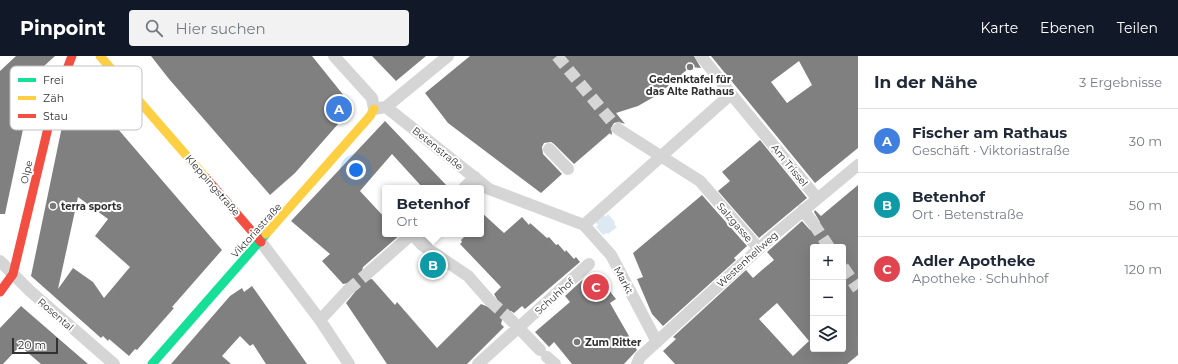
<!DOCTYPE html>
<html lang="de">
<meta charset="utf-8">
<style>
body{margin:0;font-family:Montserrat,sans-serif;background:#f2f2f3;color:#1f2937}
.controls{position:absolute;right:12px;bottom:12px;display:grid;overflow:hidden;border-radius:4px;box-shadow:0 4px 16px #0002}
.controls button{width:36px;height:36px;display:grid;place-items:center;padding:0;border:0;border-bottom:1px solid #e0e1e3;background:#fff;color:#1f2937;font:20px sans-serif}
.scale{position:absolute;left:12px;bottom:10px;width:46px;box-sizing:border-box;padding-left:4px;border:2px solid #313131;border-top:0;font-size:11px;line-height:14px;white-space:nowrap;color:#313131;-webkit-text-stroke:3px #fff;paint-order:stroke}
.you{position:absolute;left:356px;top:114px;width:14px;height:14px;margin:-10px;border:3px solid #fff;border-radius:50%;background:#1a73e8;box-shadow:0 0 0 6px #1a73e833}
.badge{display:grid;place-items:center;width:26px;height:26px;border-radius:50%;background:#111827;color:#fff;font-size:13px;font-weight:700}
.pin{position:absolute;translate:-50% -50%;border:2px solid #fff;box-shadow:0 1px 4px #0006}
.popup{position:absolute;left:382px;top:129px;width:102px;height:52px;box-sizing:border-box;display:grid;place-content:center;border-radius:4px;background:#fff;filter:drop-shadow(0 1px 3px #0005);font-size:13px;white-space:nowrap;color:#747a83}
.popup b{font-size:15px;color:#1f2937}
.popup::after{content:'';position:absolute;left:50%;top:100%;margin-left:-8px;border:8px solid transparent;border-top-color:#fff}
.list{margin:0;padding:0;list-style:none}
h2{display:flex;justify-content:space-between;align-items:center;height:52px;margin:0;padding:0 16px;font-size:17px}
h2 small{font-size:13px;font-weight:400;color:#747a83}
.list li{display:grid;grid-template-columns:26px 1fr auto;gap:12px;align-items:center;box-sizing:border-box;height:64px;padding:0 16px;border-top:1px solid #e0e1e3}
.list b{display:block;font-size:15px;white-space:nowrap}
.list p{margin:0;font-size:13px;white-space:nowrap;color:#747a83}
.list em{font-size:13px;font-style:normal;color:#747a83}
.icon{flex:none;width:22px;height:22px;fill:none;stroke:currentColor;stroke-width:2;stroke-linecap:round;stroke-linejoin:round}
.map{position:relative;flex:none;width:858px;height:308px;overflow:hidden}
header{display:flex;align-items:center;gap:24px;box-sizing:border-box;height:56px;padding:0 20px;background:#111827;color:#fff}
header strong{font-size:19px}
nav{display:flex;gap:22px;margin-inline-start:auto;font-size:14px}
.search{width:280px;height:36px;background:#f2f2f3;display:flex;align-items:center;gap:10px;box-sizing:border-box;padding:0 14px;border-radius:4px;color:#747a83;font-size:15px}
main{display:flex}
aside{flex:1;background:#fff}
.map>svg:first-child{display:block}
.water{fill:#dce9f2}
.building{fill:#808080;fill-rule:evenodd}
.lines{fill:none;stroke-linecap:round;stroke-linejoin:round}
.street-tunnel{stroke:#d6d6d6;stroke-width:12;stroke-dasharray:12 6;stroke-linecap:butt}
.street{stroke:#d5d5d5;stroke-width:12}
.fast{stroke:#16e098;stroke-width:9}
.slow{stroke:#ffcf43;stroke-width:9}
.jam{stroke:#f24e42;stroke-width:9}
.poi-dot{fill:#797979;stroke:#fff;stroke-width:1.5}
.labels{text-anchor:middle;stroke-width:4;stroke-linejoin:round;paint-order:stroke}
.poi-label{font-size:10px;font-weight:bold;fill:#313131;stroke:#fff;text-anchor:start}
.street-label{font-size:10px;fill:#313131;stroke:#fff}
.key{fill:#fff;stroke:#c1c1c1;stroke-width:1}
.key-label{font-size:11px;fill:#313131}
</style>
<header>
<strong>Pinpoint</strong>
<div class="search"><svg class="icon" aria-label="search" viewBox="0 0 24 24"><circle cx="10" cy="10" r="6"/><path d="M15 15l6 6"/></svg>Hier suchen</div>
<nav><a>Karte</a><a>Ebenen</a><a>Teilen</a></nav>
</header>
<main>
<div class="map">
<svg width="858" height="308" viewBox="0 0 858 308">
<rect width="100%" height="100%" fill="#fff"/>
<path class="water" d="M 608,158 L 615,166 L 614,168 L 617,171 L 608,178 L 607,177 L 603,179 L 596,171 L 598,169 L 595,166 L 604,159 L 605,161 Z"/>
<path class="building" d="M 16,0 L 55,0 L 31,22 L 33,25 L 24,40 L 29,45 L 5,158 L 0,158 L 0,15 Z
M 151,0 L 312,0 L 353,51 L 295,117 L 270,139 L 169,23 Z
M 372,0 L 426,0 L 396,25 Z
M 470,0 L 694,0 L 701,12 L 690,11 L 659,38 L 638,50 L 616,57 L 625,68 L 619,66 L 614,67 L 611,72 L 612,78 L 611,79 L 610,77 L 574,108 L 554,88 L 551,86 L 544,87 L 542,91 L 543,98 L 562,118 L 541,137 L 448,67 L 425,37 Z
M 711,0 L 858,0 L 858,92 L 815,127 ZM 799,5 L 812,29 L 787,47 L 771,26 Z
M 87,37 L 222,194 L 172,251 L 174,252 L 137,294 L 135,293 L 129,300 L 109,283 L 108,285 L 103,280 L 101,282 L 31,220 L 65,56 ZM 78,141 L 108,163 L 95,180 L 130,211 L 104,242 L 93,226 L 73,212 L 58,233 Z
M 385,65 L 449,132 L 423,132 L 392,98 L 360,135 L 385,162 L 385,178 L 401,178 L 363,211 L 361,219 L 365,224 L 372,223 L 395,249 L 397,246 L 437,292 L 481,248 L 491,252 L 497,247 L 497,243 L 494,238 L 501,231 L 460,188 L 462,186 L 461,184 L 467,178 L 481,178 L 481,156 L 504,177 L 522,161 L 529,169 L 530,167 L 547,182 L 549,181 L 556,189 L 558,188 L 565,196 L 566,194 L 574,203 L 576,201 L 580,206 L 525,253 L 522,250 L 514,257 L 511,255 L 504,256 L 501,268 L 504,271 L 467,308 L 387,308 L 346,247 L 355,236 L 353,229 L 349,227 L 343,228 L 322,205 L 330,198 L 291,165 Z
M 760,84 L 807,142 L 759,182 L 718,135 L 730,125 L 722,116 Z
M 858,129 L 858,299 L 847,308 L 675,308 L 663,295 L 676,283 L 673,281 L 746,214 L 753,222 L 762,214 L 774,204 L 767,196 L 802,165 L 810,174 L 818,173 L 820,166 L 814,156 L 815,154 L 821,160 ZM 813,191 L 843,191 L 843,293 L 813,293 ZM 777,247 L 809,285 L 793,300 L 759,263 Z
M 702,139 L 747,190 L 734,202 L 736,204 L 663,270 L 652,258 L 637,223 L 643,221 L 633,197 Z
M 590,217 L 594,222 L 597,219 L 616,243 L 610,247 L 637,294 L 624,308 L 572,308 L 554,286 L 549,291 L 535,276 L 570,246 L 565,240 Z
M 252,230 L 307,308 L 266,308 L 253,288 L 250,290 L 240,280 L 222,300 L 231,308 L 171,308 L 230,240 L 242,232 L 244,236 Z
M 21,250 L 88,308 L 41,308 L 20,290 L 3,308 L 0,308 L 0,272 Z"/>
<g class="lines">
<path class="street-tunnel" d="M 557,0 L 618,73
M 813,167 L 829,191
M 843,211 L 858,233
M 348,234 L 368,217
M 490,245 L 509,262"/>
<path class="street" d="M 334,0 L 372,42 L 374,53 L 386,51 L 448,0
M 701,0 L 731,38
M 386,51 L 489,133 L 584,169 L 611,199 L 657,286
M 618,73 L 700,125 L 759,193
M 549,93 L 568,113
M 464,132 L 475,121
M 803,154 L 813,167
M 584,169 L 731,38 L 817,142
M 412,178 L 422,189 L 468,220 L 490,245
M 261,186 L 320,264 L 349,308
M 422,189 L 435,178
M 0,205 L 30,235 L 114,308
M 368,217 L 412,178
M 509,262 L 540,294
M 320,264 L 348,234
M 547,301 L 555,308
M 478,308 L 589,208
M 637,308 L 640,301 L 774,179 L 858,109"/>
<path class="fast" d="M 152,308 L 266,178"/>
<path class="slow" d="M 100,0 L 206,122
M 266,178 L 370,60 L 374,53"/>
<path class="jam" d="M 206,122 L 261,186
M 0,236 L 13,218 L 54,47 L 72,0"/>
</g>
<g class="poi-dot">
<circle cx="690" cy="11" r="4"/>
<circle cx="53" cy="150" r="4"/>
<circle cx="577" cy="286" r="4"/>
</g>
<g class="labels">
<g class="poi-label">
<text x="690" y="27" text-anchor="middle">Gedenktafel für<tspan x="690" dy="12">das Alte Rathaus</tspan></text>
<text x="61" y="154">terra sports</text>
<text x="585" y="290">Zum Ritter</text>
</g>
<g class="street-label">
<text transform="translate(438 92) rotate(39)" y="4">Betenstraße</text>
<text transform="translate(790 109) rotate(51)" y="4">Am Trissel</text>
<text transform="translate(26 116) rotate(-77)" y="4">Olpe</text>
<text transform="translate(213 129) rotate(49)" y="4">Kleppingstraße</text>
<text transform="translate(735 166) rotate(49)" y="4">Salzgasse</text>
<text transform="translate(256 174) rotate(-48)" y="4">Viktoriastraße</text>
<text transform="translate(747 203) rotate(-42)" y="4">Westenhellweg</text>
<text transform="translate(624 224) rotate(62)" y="4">Markt</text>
<text transform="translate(554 240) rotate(-42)" y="4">Schuhhof</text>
<text transform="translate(56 258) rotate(41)" y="4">Rosental</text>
</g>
</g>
<rect x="10" y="10" width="132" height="64" rx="6" class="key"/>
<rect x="18" y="22" width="18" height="4" fill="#16e098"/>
<rect x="18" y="40" width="18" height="4" fill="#ffcf43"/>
<rect x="18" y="58" width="18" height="4" fill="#f24e42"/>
<g class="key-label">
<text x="43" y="28">Frei</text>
<text x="43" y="46">Zäh</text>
<text x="43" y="64">Stau</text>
</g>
</svg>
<div class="controls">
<button>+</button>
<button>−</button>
<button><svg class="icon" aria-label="layers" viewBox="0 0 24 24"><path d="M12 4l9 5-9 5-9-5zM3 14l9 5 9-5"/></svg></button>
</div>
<div class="scale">20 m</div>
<div class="you"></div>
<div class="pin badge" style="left:339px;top:53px;background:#3f7fe0">A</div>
<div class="pin badge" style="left:433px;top:209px;background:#0f9aa8">B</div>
<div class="popup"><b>Betenhof</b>Ort</div>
<div class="pin badge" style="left:596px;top:231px;background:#e0444e">C</div>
</div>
<aside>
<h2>In der Nähe<small>3 Ergebnisse</small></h2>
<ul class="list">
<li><span class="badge" style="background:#3f7fe0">A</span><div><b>Fischer am Rathaus</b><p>Geschäft · Viktoriastraße</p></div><em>30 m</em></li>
<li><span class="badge" style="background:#0f9aa8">B</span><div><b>Betenhof</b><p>Ort · Betenstraße</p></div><em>50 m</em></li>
<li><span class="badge" style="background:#e0444e">C</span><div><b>Adler Apotheke</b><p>Apotheke · Schuhhof</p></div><em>120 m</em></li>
</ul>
</aside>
</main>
